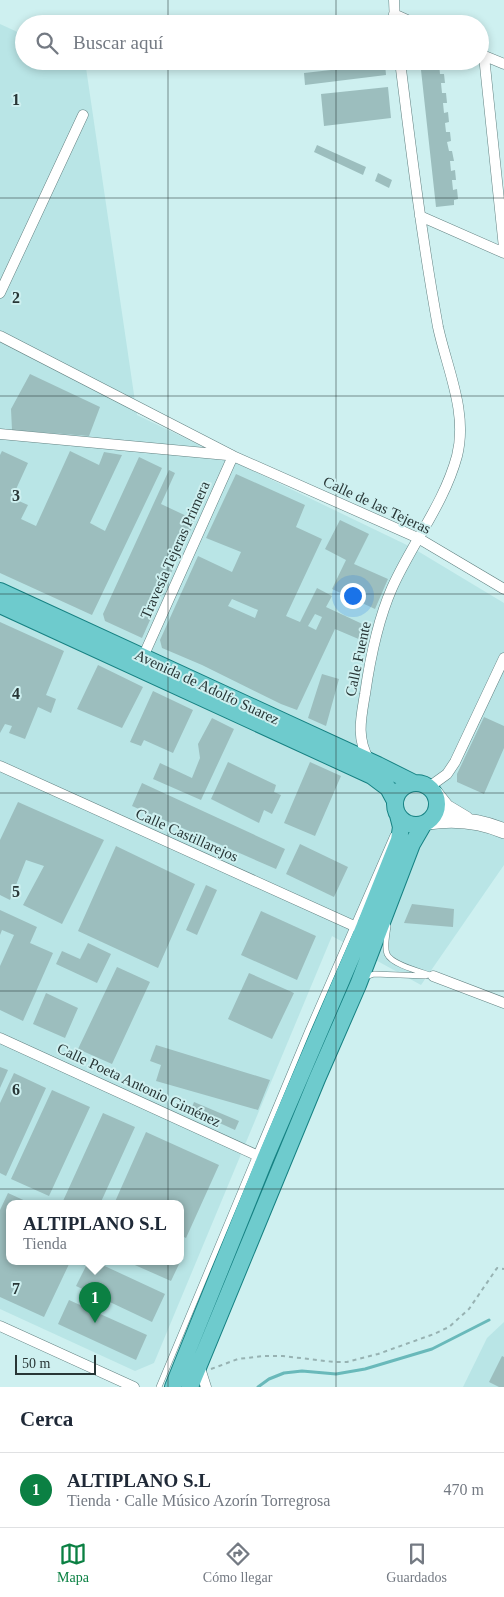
<!DOCTYPE html>
<html lang="es">
<meta charset="utf-8">
<style>
body{margin:0;font-family:Georgia,serif;background:#f6f6f7;color:#1f2937}
.scale{position:absolute;left:15px;bottom:12px;width:81px;box-sizing:border-box;padding-left:5px;border:2px solid #283636;border-top:0;font-size:14px;line-height:18px;white-space:nowrap;color:#283636;-webkit-text-stroke:4px #cef0f0;paint-order:stroke}
.you{position:absolute;left:352px;top:595px;width:18px;height:18px;margin:-12px;border:4px solid #fff;border-radius:50%;background:#1a73e8;box-shadow:0 0 0 8px #1a73e833}
.badge{display:grid;place-items:center;width:32px;height:32px;border-radius:50%;background:#0b8043;color:#fff;font-size:16px;font-weight:700}
.pin{position:absolute;translate:-50% -41px;filter:drop-shadow(0 1px 2px #0008)}
.pin::after{content:'';position:absolute;top:26px;width:18px;height:15px;background:inherit;clip-path:polygon(0 0,100% 0,50% 100%)}
.popup{position:absolute;left:6px;top:1200px;width:178px;height:65px;box-sizing:border-box;display:grid;place-content:center;border-radius:10px;background:#fff;filter:drop-shadow(0 1px 4px #0005);font-size:16px;white-space:nowrap;color:#747a83}
.popup b{font-size:19px;color:#1f2937}
.popup::after{content:'';position:absolute;left:50%;top:100%;margin-left:-10px;border:10px solid transparent;border-top-color:#fff}
.list{margin:0;padding:0;list-style:none}
h2{display:flex;justify-content:space-between;align-items:center;height:65px;margin:0;padding:0 20px;font-size:21px}
h2 small{font-size:16px;font-weight:400;color:#747a83}
.list li{display:grid;grid-template-columns:32px 1fr auto;gap:15px;align-items:center;box-sizing:border-box;height:75px;padding:0 20px;border-top:1px solid #e0e1e3}
.list b{display:block;font-size:19px;white-space:nowrap}
.list p{margin:0;font-size:16px;white-space:nowrap;color:#747a83}
.list em{font-size:16px;font-style:normal;color:#747a83}
.icon{flex:none;width:28px;height:28px;fill:none;stroke:currentColor;stroke-width:2;stroke-linecap:round;stroke-linejoin:round}
.map{position:relative;flex:none;width:504px;height:1387px;overflow:hidden}
.search{position:absolute;background:#fff;box-shadow:0 2px 8px #0003;left:15px;right:15px;top:15px;height:55px;display:flex;align-items:center;gap:12px;box-sizing:border-box;padding:0 18px;border-radius:28px;color:#747a83;font-size:19px}
.sheet{height:140px;background:#fff}
nav{display:flex;justify-content:space-around;align-items:center;box-sizing:border-box;height:70px;border-top:1px solid #e0e1e3;background:#fff;font-size:14px;color:#747a83}
nav a{display:grid;justify-items:center;gap:2px}
nav .on{color:#0b8043}
.map>svg:first-child{display:block}
.built{fill:#b9e5e6;fill-rule:evenodd}
.lines{fill:none;stroke-linecap:round;stroke-linejoin:round}
.stream{stroke:#69b9ba;stroke-width:3}
.building{fill:#9cbebe;fill-rule:evenodd}
.lane-casing{stroke:#638282;stroke-width:6}
.street-casing{stroke:#638282;stroke-width:11}
.secondary-casing{stroke:#638282;stroke-width:16}
.primary-casing{stroke:#168182;stroke-width:18}
.path{stroke:#97b2b2;stroke-width:2;stroke-dasharray:4 4;stroke-linecap:butt}
.lane{stroke:#fff;stroke-width:5}
.street{stroke:#fff;stroke-width:10}
.secondary{stroke:#fff;stroke-width:15}
.primary{stroke:#6ecbcd;stroke-width:16}
.grid{fill:none;stroke:#283636;stroke-width:1;stroke-opacity:0.55}
.labels{text-anchor:middle;stroke-width:4;stroke-linejoin:round;paint-order:stroke}
.street-label{font-size:15px;fill:#283636;stroke:#cef0f0}
.grid-label{font-size:16px;text-anchor:middle;font-weight:bold;fill:#283636;stroke:#cef0f0;stroke-width:4;stroke-linejoin:round;paint-order:stroke}
</style>
<div class="map">
<svg width="504" height="1387" viewBox="0 0 504 1387">
<rect width="100%" height="100%" fill="#cef0f0"/>
<path class="built" d="M 0,24 L 24,35 L 24,61 L 85,61 L 137,415 L 411,547 L 504,603 L 504,865 L 421,985 L 332,936 L 154,1363 L 135,1371 L 0,1309 ZM 10,1204 L 180,1204 L 180,1262 L 10,1262 Z
M 504,1322 L 504,1387 L 463,1387 L 487,1338 Z"/>
<g class="lines">
<path class="stream" d="M 258,1387 L 269,1379 L 284,1373 L 302,1371 L 336,1374 L 365,1369 L 432,1349 L 489,1320"/>
</g>
<path class="building" d="M 420,61 L 443,61 L 443,64 L 439,64 L 440,74 L 444,74 L 445,83 L 441,83 L 442,93 L 446,93 L 447,103 L 443,103 L 444,113 L 448,112 L 449,122 L 445,123 L 446,132 L 450,132 L 451,141 L 447,142 L 449,151 L 452,151 L 454,161 L 450,161 L 451,171 L 455,170 L 456,180 L 452,180 L 453,190 L 457,189 L 458,199 L 454,200 L 454,205 L 436,207 Z
M 385,64 L 386,75 L 305,85 L 304,73 Z
M 388,87 L 391,118 L 324,126 L 321,94 Z
M 317,145 L 366,167 L 363,175 L 314,152 Z
M 378,173 L 392,180 L 389,188 L 375,181 Z
M 30,374 L 100,407 L 89,436 L 12,430 L 11,409 Z
M 2,451 L 28,463 L 12,498 L 28,505 L 21,519 L 36,526 L 70,451 L 99,465 L 104,452 L 122,455 L 90,523 L 105,531 L 139,457 L 162,468 L 92,615 L 0,573 L 0,455 Z
M 169,470 L 175,473 L 161,504 L 195,520 L 142,638 L 105,621 L 103,614 Z
M 236,474 L 305,505 L 296,527 L 322,539 L 286,616 L 300,622 L 317,588 L 332,596 L 326,607 L 371,628 L 368,643 L 335,629 L 297,710 L 281,704 L 202,665 L 162,648 L 160,640 L 198,556 L 232,572 L 241,552 L 206,538 ZM 232,599 L 258,610 L 255,618 L 228,606 ZM 315,614 L 322,617 L 316,630 L 308,626 Z
M 340,520 L 369,534 L 354,564 L 388,579 L 375,609 L 332,589 L 346,560 L 325,549 Z
M 0,622 L 64,651 L 46,695 L 56,699 L 51,713 L 38,707 L 25,739 L 9,733 L 12,726 L 5,724 L 0,733 Z
M 98,665 L 143,687 L 122,728 L 77,709 Z
M 322,674 L 339,679 L 326,726 L 308,718 Z
M 153,691 L 193,710 L 173,753 L 144,740 L 141,746 L 130,742 Z
M 484,717 L 504,726 L 504,748 L 484,794 L 457,782 L 457,774 Z
M 212,718 L 234,729 L 201,800 L 153,779 L 160,763 L 192,778 L 200,758 L 198,744 Z
M 228,762 L 276,785 L 274,792 L 281,795 L 272,814 L 264,810 L 259,823 L 211,799 Z
M 310,762 L 341,776 L 315,836 L 284,823 Z
M 142,783 L 285,849 L 276,869 L 132,806 Z
M 18,802 L 104,840 L 62,924 L 23,905 L 44,866 L 26,860 L 10,900 L 0,895 L 0,840 Z
M 300,844 L 348,867 L 334,897 L 286,874 Z
M 116,846 L 195,884 L 158,968 L 78,931 Z
M 206,885 L 217,890 L 197,935 L 186,930 Z
M 412,904 L 454,909 L 453,927 L 404,923 Z
M 0,910 L 37,927 L 30,943 L 53,953 L 23,1021 L 0,1010 L 0,966 L 14,935 L 2,930 L 0,935 Z
M 261,911 L 316,936 L 297,980 L 241,955 Z
M 88,943 L 111,954 L 97,983 L 56,964 L 62,951 L 80,959 Z
M 117,967 L 150,982 L 112,1064 L 78,1049 Z
M 249,973 L 294,993 L 272,1039 L 228,1019 Z
M 46,993 L 78,1008 L 65,1038 L 33,1024 Z
M 156,1045 L 270,1080 L 258,1110 L 156,1081 L 161,1065 L 150,1061 Z
M 0,1067 L 8,1070 L 0,1088 Z
M 14,1073 L 46,1088 L 6,1176 L 0,1173 L 0,1103 Z
M 52,1090 L 90,1107 L 49,1196 L 11,1179 Z
M 194,1102 L 239,1121 L 235,1130 L 191,1110 Z
M 103,1113 L 135,1127 L 100,1204 L 69,1204 L 63,1201 Z
M 146,1132 L 219,1165 L 186,1238 L 180,1235 L 180,1204 L 114,1204 Z
M 8,1193 L 32,1204 L 10,1204 L 10,1262 L 70,1262 L 44,1317 L 0,1297 L 0,1210 Z
M 88,1262 L 96,1262 L 165,1294 L 152,1322 L 76,1286 Z
M 128,1262 L 180,1262 L 171,1281 Z
M 69,1300 L 147,1335 L 136,1360 L 58,1324 Z
M 502,1356 L 504,1357 L 504,1387 L 499,1387 L 489,1382 Z"/>
<g class="lines">
<g class="lane-casing">
<path id="lane" d="M 388,926 C 387,934 384,947 387,954 C 392,965 422,972 433,976
M 366,977 L 374,974 L 426,976
M 159,1387 L 308,1030 L 393,835"/>
</g>
<g class="street-casing">
<path id="street" d="M 394,0 L 395,24
M 394,14 L 416,24
M 480,54 L 504,64
M 484,56 L 504,248
M 420,216 L 504,253
M 0,293 L 83,115
M 0,336 L 233,456 L 418,538 L 504,589
M 0,434 L 227,455
M 143,657 L 233,456
M 369,760 C 356,738 361,718 365,694 C 370,659 377,622 392,588 C 412,543 444,504 457,456 C 468,412 447,369 438,327 C 422,239 411,150 400,61
M 0,766 L 363,930
M 429,787 L 447,774 L 455,762 L 504,658
M 433,976 L 504,1003
M 0,1038 L 265,1159
M 0,1326 L 134,1387
M 199,1365 L 206,1387"/>
</g>
<g class="secondary-casing">
<path id="secondary" d="M 435,793 L 446,807 L 466,819
M 428,822 C 455,818 479,820 504,831"/>
</g>
<g class="primary-casing">
<path id="primary" d="M 0,591 L 378,765 L 414,783
M 0,605 L 372,776 L 388,788 L 395,801
M395 804a21 21 0 1 1 42 0a21 21 0 1 1-42 0Z
M 173,1387 L 265,1159 L 363,930 L 399,840 L 401,827 L 398,815
M 190,1387 L 317,1079 L 358,985 L 412,844 L 423,825"/>
</g>
<path class="path" d="M 211,1369 L 238,1359 L 263,1356 L 283,1356 L 334,1362 L 347,1362 L 378,1354 L 434,1334 L 449,1327 L 469,1309 L 497,1268 L 504,1269"/>
<use href="#lane" class="lane"/>
<use href="#street" class="street"/>
<use href="#secondary" class="secondary"/>
<use href="#primary" class="primary"/>
</g>
<path class="grid" d="M 168,0 L 168,24M 336,0 L 336,24M 168,61 L 168,1387M 336,61 L 336,1387M 0,198 L 504,198M 0,396 L 504,396M 0,594 L 504,594M 0,793 L 504,793M 0,991 L 504,991M 0,1189 L 504,1189"/>
<g class="labels">
<g class="street-label">
<text transform="translate(377 505) rotate(25)" y="5">Calle de las Tejeras</text>
<text transform="translate(175 550) rotate(-66)" y="5">Travesía Tejeras Primera</text>
<text transform="translate(358 659) rotate(-78)" y="5">Calle Fuente</text>
<text transform="translate(207 687) rotate(25)" y="5">Avenida de Adolfo Suarez</text>
<text transform="translate(187 835) rotate(24)" y="5">Calle Castillarejos</text>
<text transform="translate(139 1085) rotate(25)" y="5">Calle Poeta Antonio Giménez</text>
</g>
</g>
<g class="grid-label">
<text x="16" y="105">1</text>
<text x="16" y="303">2</text>
<text x="16" y="501">3</text>
<text x="16" y="699">4</text>
<text x="16" y="897">5</text>
<text x="16" y="1095">6</text>
<text x="16" y="1294">7</text>
</g>
</svg>
<div class="scale">50 m</div>
<div class="you"></div>
<div class="pin badge" style="left:95px;top:1323px">1</div>
<div class="popup"><b>ALTIPLANO S.L</b>Tienda</div>
<div class="search"><svg class="icon" aria-label="search" viewBox="0 0 24 24"><circle cx="10" cy="10" r="6"/><path d="M15 15l6 6"/></svg>Buscar aquí</div>
</div>
<section class="sheet">
<h2>Cerca<small></small></h2>
<ul class="list">
<li><span class="badge">1</span><div><b>ALTIPLANO S.L</b><p>Tienda · Calle Músico Azorín Torregrosa</p></div><em>470 m</em></li>
</ul>
</section>
<nav>
<a class="on"><svg class="icon" aria-label="map" viewBox="0 0 24 24"><path d="M3 6l6-2 6 2 6-2v14l-6 2-6-2-6 2zM9 4v14M15 6v14"/></svg>Mapa</a>
<a><svg class="icon" aria-label="directions" viewBox="0 0 24 24"><path d="M12 3l9 9-9 9-9-9zM9 14v-3h6M13 9l2 2-2 2"/></svg>Cómo llegar</a>
<a><svg class="icon" aria-label="saved" viewBox="0 0 24 24"><path d="M7 4h10v16l-5-4-5 4z"/></svg>Guardados</a>
</nav>
